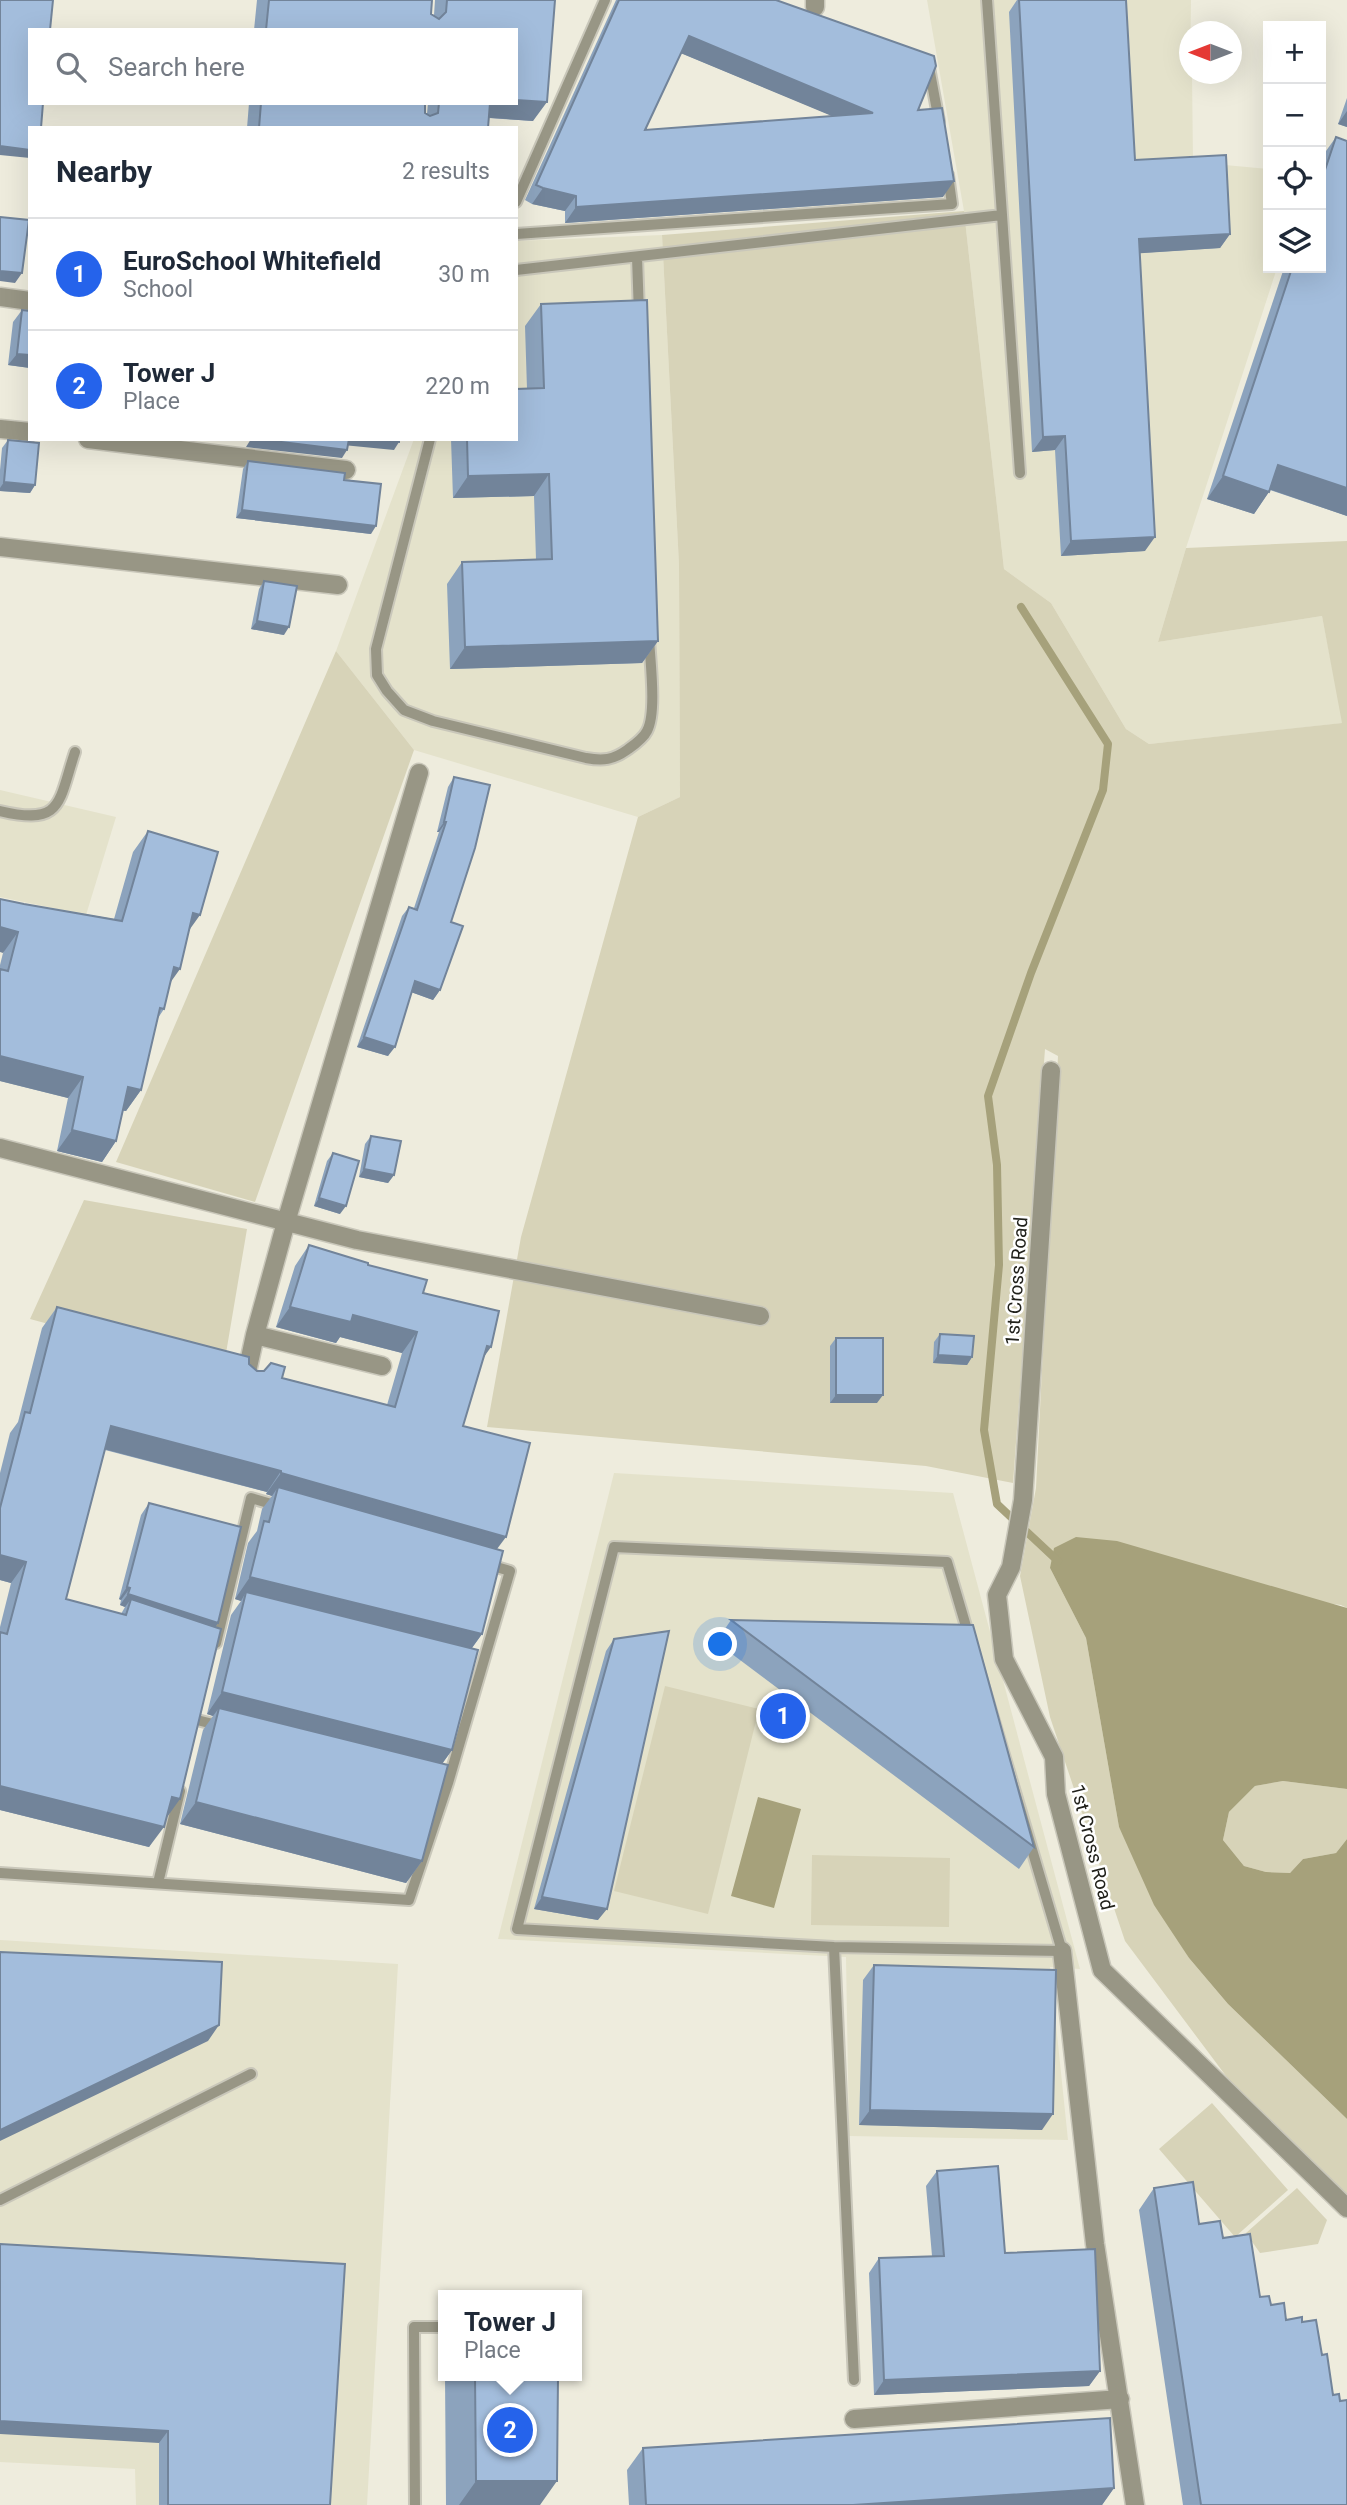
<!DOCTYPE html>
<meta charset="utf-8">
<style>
body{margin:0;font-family:Roboto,sans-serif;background:#f2f2f3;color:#1f2937}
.controls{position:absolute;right:21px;top:21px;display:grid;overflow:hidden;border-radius:0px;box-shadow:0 7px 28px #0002}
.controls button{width:63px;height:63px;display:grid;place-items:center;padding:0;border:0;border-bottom:2px solid #e0e1e3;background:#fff;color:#1f2937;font:35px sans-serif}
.compass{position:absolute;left:1179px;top:21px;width:63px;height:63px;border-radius:50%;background:#fff;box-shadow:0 7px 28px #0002;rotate:270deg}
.you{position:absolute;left:721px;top:1645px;width:24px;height:24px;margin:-18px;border:5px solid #fff;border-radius:50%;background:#1a73e8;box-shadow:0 0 0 10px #1a73e833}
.badge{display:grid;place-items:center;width:46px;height:46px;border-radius:50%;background:#2563eb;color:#fff;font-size:23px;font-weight:700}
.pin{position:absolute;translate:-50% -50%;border:4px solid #fff;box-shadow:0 2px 7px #0006}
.popup{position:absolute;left:438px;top:2290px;width:144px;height:91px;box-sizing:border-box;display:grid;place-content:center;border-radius:0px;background:#fff;filter:drop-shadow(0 2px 5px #0005);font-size:23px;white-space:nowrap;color:#747a83}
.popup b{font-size:26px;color:#1f2937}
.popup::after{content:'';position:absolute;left:50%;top:100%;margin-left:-14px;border:14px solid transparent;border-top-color:#fff}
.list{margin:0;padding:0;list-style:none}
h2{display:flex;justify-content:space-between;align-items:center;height:91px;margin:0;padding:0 28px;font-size:30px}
h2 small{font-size:23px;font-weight:400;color:#747a83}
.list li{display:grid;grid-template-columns:46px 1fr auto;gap:21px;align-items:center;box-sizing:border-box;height:112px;padding:0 28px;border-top:2px solid #e0e1e3}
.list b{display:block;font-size:26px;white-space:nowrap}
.list p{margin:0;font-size:23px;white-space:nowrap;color:#747a83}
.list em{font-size:23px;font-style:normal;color:#747a83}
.icon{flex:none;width:38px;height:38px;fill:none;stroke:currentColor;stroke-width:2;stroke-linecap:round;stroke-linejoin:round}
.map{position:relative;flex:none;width:1347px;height:2505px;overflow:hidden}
.search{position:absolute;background:#fff;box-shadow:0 7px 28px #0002;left:28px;top:28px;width:490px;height:77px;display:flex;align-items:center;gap:18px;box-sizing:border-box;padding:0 24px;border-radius:0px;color:#747a83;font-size:26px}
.panel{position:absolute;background:#fff;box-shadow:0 7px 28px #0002;left:28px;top:126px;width:490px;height:315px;border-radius:0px}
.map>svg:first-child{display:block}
.built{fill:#e4e2cb}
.green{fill:#d7d3b8}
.water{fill:#a6a17b}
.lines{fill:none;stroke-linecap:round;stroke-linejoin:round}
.stream{stroke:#a6a17b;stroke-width:8}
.lane-casing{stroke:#c9c7ba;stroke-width:14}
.street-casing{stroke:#c9c7ba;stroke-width:21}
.lane{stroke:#989685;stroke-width:10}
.street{stroke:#989685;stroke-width:18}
.wall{fill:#8ca3bd;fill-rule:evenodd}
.shaded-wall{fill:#72849a}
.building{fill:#a3bddc;stroke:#72849a;stroke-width:2;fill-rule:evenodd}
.labels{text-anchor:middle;stroke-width:5;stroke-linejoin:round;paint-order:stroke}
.street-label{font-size:19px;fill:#21211b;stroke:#fff}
</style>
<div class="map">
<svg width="1347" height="2505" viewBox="0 0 1347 2505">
<rect width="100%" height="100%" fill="#eeecdd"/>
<path class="built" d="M 927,0 L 1191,0 L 1190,74 L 1192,74 L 1193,162 L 1268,169 L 1268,268 L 1277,268 L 1186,548 L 1158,642 L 1322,616 L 1343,723 L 1149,744 L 1126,729 L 1051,603 L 1004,569 L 964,211 Z
M 662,235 L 679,565 L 680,797 L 638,817 L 414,750 L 336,651 L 414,439 L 516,439 L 516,241 Z
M 0,790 L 116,817 L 86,915 L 0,897 Z
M 614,1473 L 953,1493 L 1080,1969 L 1050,1967 L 1068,2140 L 849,2136 L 846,1957 L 498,1939 Z
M 0,1940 L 398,1964 L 367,2505 L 136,2505 L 135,2469 L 0,2462 Z"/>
<path class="green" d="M 964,211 L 1004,569 L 1051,603 L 1126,729 L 1149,744 L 1342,723 L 1322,616 L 1158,642 L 1186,548 L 1347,541 L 1347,1608 L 1341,1605 L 1050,1568 L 1086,1638 L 1119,1827 L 1189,1958 L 1228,2004 L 1347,2119 L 1347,2195 L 1232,2084 L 1125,1941 L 1050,1717 L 1020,1576 L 1036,1488 L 1058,1056 L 1045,1049 L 1013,1483 L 926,1466 L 487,1427 L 521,1237 L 638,817 L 680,797 L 679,565 L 662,235 Z
M 336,651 L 414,750 L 255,1202 L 116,1162 Z
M 84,1200 L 247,1229 L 223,1371 L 30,1319 Z
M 665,1686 L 759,1709 L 708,1914 L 614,1891 Z
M 1283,1781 L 1347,1789 L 1347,1839 L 1336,1853 L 1303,1859 L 1290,1873 L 1266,1872 L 1244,1866 L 1223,1840 L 1229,1812 L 1255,1786 Z
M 812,1855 L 950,1858 L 949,1927 L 811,1925 Z
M 1212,2103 L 1288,2190 L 1235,2237 L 1159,2149 Z
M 1297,2188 L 1327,2220 L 1318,2244 L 1260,2253 L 1246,2233 Z"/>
<path class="water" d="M 1076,1537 L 1117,1541 L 1347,1608 L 1347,1789 L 1283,1781 L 1255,1786 L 1229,1812 L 1223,1840 L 1244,1866 L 1266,1872 L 1290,1873 L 1303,1859 L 1336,1853 L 1347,1839 L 1347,2119 L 1228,2004 L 1189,1958 L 1154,1905 L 1119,1827 L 1086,1638 L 1050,1568 L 1054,1548 Z
M 758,1797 L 801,1809 L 774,1908 L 731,1896 Z"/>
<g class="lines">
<path class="stream" d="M 1021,607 L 1108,744 L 1103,790 L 1031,973 L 988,1096 L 997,1165 L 999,1265 L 984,1430 L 997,1504 L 1058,1561"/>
<g class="lane-casing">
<path id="lane" d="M 987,0 L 1020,473
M 928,62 L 939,121
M 516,202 L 605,0
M 516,234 L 952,204 L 948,175
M 637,257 L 639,314
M 516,270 L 1002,215
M 430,439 L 376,649 L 377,675 L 387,691 L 404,710 L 433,721 L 586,758 C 603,761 613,760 627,750 C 634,745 643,739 647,731 C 657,713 650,660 649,638
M 0,811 C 63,826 58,803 75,752
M 614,1547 L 947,1562 L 1062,1951 L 834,1947 L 517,1929 Z
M 216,1643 L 251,1498 L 278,1506
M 197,1720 L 221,1726
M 0,1873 L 409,1900 L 448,1783 L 510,1571 L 486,1564
M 158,1883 L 180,1791
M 834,1947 L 854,2380
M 0,2200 L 251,2074
M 415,2505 L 414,2327 L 444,2327"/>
</g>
<g class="street-casing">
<path id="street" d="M 815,0 L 815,7
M 0,297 L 30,301
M 0,429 L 30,432
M 88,439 L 346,470
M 0,547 L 338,585
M 1051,1071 L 1023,1500 L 1011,1567 L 997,1595 L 1004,1659 L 1054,1757 L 1056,1794 L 1102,1970 L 1347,2208
M 0,1148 L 357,1240 L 760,1316
M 382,1366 L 255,1335 L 286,1222 L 419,773
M 245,1381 L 255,1335
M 1062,1951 L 1095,2244 L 1135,2505
M 854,2419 L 1120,2399"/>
</g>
<use href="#lane" class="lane"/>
<use href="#street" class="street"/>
</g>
<path class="wall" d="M 257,0 L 432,0 L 431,14 L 434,15 L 435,0 L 555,0 L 533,121 L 489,118 L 488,128 L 247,128 L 249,103 L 425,103 L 425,113 L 427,114 L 428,103 L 516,103 L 516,30 L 254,30 Z
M 616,0 L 776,0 L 918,110 L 943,197 L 565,223 L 565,211 L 532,204 L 525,200 ZM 681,53 L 833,116 L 645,130 Z
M 1017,0 L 1126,0 L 1135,160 L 1230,234 L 1220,248 L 1140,253 L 1145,551 L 1061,556 L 1055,450 L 1032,452 L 1009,12 Z
M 1347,98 L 1347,127 L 1338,124 Z
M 1336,137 L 1347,141 L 1347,516 L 1270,490 L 1254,514 L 1207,499 L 1284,268 L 1321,268 L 1321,158 Z
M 541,304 L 658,641 L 642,663 L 450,669 L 447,584 L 462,562 L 536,559 L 534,496 L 453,498 L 451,439 L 516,439 L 527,389 L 525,326 Z
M 22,310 L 30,368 L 8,365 L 13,322 Z
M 8,440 L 35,485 L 30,493 L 0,491 L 0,470 L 2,448 Z
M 248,461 L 344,480 L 371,534 L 236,518 L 243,469 Z
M 264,581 L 284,635 L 251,629 L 259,589 Z
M 454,777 L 451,922 L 440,990 L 433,1000 L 411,992 L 388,1056 L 357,1047 L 402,916 L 409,907 L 414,908 L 439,832 L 437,832 L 448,787 Z
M 148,831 L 189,930 L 170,984 L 164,1009 L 158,1018 L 141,1090 L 126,1111 L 123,1111 L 116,1141 L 102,1162 L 57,1151 L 68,1098 L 0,1081 L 0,965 L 3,953 L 24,904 L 114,919 L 133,852 Z
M 371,1136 L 394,1175 L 388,1183 L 359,1177 L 365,1144 Z
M 333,1153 L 340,1214 L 314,1206 L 327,1161 Z
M 309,1245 L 368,1265 L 423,1293 L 483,1357 L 463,1426 L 497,1549 L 482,1634 L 472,1648 L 452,1750 L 442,1764 L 422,1861 L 406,1883 L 180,1824 L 203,1730 L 213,1716 L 207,1714 L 231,1615 L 241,1601 L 235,1599 L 248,1543 L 257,1531 L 262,1509 L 272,1496 L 266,1494 L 267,1492 L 105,1450 L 66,1599 L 121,1614 L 125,1607 L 120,1605 L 121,1600 L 119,1599 L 141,1515 L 149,1503 L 218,1623 L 215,1627 L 166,1819 L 149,1847 L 0,1810 L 0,1627 L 11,1583 L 0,1580 L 0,1473 L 10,1433 L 18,1422 L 42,1328 L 57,1307 L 249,1364 L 257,1371 L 387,1405 L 402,1353 L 340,1337 L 336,1343 L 276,1327 L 295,1266 Z
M 940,1334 L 972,1357 L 967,1365 L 933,1363 L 934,1342 Z
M 836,1338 L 877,1403 L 830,1403 L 830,1346 Z
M 731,1620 L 1034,1847 L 1019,1869 L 716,1642 Z
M 614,1639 L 598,1920 L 534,1909 L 606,1651 Z
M 874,1965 L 1042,2130 L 859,2125 L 863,1980 Z
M 937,2171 L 1005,2253 L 1100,2371 L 1089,2386 L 874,2395 L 869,2273 L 879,2258 L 932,2256 L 926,2186 Z
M 1154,2188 L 1199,2224 L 1223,2238 L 1260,2297 L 1271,2305 L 1286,2320 L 1302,2322 L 1322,2355 L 1333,2395 L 1340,2401 L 1347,2505 L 1183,2505 L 1139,2210 Z
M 0,2244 L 330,2505 L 159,2505 L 159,2443 Z
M 445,2376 L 558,2376 L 540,2505 L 446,2505 Z
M 643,2448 L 1114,2488 L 1102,2505 L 629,2505 L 627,2470 Z"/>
<path class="shaded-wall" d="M 689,36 L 873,113 L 863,129 L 678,52 Z
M 516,100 L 547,102 L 533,121 L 477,117 L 487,103 L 516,103 Z
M 1347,111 L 1347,127 L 1338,124 Z
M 0,146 L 30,150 L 30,158 L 0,155 Z
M 954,181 L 943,197 L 565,223 L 576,207 Z
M 543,188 L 576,196 L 565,211 L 532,204 Z
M 1230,234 L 1220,248 L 1129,254 L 1139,239 Z
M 0,271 L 22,273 L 15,283 L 0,281 Z
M 17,354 L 30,355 L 30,368 L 8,365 Z
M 1065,436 L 1055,450 L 1032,452 L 1043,437 Z
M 251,439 L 257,439 L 347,450 L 342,458 L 246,447 Z
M 347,439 L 373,439 L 399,442 L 394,450 L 343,445 Z
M 1278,465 L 1347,488 L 1347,516 L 1263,487 Z
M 549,474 L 534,496 L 453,498 L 468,476 Z
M 1223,476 L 1269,492 L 1254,514 L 1207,499 Z
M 4,482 L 35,485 L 30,493 L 0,491 L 0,488 Z
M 242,510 L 376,526 L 371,534 L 236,518 Z
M 1155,537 L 1145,551 L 1061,556 L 1071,541 Z
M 257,621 L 289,627 L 284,635 L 251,629 Z
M 658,641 L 642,663 L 450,669 L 465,647 Z
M 444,822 L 446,822 L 439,832 L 437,832 Z
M 193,913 L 200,915 L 185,936 Z
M 0,927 L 18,932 L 3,953 L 0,952 Z
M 174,967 L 180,969 L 165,990 Z
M 415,981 L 440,990 L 433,1000 L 408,991 Z
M 364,1037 L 395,1047 L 388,1056 L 357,1047 Z
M 0,1056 L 83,1077 L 68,1098 L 0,1081 Z
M 128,1087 L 141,1090 L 126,1111 L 113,1108 Z
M 72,1130 L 116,1141 L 102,1162 L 57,1151 Z
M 364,1169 L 394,1175 L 388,1183 L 359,1177 Z
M 319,1198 L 346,1206 L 340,1214 L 314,1206 Z
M 290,1307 L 353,1315 L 417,1332 L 402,1353 L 340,1337 L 336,1343 L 276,1327 Z
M 487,1346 L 491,1347 L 476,1368 Z
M 938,1355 L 972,1357 L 967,1365 L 933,1363 Z
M 836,1395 L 883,1395 L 877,1403 L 830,1403 Z
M 111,1426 L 281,1471 L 267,1492 L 96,1447 Z
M 281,1473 L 506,1537 L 491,1557 L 278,1487 L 272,1496 L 266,1494 Z
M 0,1555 L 26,1562 L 11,1583 L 0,1580 Z
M 250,1577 L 482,1634 L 466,1656 L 246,1592 L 241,1601 L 235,1599 Z
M 127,1587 L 130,1588 L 121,1600 L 119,1599 Z
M 128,1594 L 218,1623 L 210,1635 L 131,1599 L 125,1607 L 120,1605 Z
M 222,1692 L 452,1750 L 436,1772 L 219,1708 L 213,1716 L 207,1714 Z
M 0,1786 L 164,1827 L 149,1847 L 0,1810 Z
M 172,1797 L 180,1799 L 165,1820 Z
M 196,1802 L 422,1861 L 406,1883 L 180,1824 Z
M 542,1897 L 607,1909 L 598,1920 L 534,1909 Z
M 219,2025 L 208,2041 L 0,2141 L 0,2130 Z
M 870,2110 L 1053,2114 L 1042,2130 L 859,2125 Z
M 1100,2371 L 1089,2386 L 874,2395 L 884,2380 Z
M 0,2421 L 168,2431 L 159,2443 L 0,2434 Z
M 476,2481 L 557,2481 L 540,2505 L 459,2505 Z
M 1114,2488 L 1102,2505 L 853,2505 Z"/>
<path class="building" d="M 0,0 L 53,0 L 50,30 L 30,30 L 30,103 L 43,103 L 41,128 L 30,128 L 30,150 L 0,146 Z
M 269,0 L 432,0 L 431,14 L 439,19 L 446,12 L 447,0 L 555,0 L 547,102 L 516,100 L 516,30 L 266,30 Z
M 619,0 L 776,0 L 934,56 L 936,66 L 918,110 L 942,108 L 954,181 L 576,207 L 576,196 L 543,188 L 536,185 ZM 689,36 L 873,113 L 645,130 Z
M 1019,0 L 1126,0 L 1135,160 L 1226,155 L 1230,234 L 1139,239 L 1155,537 L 1071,541 L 1065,436 L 1043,437 Z
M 261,103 L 425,103 L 425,113 L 430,116 L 438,113 L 439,103 L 490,103 L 488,128 L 259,128 Z
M 1336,137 L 1347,141 L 1347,488 L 1278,465 L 1269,492 L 1223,476 L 1292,268 L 1321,268 L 1321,182 Z
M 0,217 L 29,220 L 22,273 L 0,271 Z
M 647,300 L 658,641 L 465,647 L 462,562 L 552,559 L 549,474 L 468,476 L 467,439 L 516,439 L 516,389 L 544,388 L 541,304 Z
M 22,310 L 30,311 L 30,355 L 17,354 Z
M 257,439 L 349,439 L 347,450 Z
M 373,439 L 399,439 L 399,442 Z
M 8,440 L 39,443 L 35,485 L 4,482 Z
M 248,461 L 345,473 L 344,480 L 381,484 L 376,526 L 242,510 Z
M 264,581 L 297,586 L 289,627 L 257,621 Z
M 454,777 L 490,785 L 475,848 L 451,922 L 463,926 L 440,990 L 415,981 L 395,1047 L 364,1037 L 409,907 L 417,910 L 446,822 L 444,822 Z
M 148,831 L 218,852 L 200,915 L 193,913 L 180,969 L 174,967 L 164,1009 L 160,1008 L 141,1090 L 128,1087 L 116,1141 L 72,1130 L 83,1077 L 0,1056 L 0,969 L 8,971 L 18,932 L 0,927 L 0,899 L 24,904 L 122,921 Z
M 371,1136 L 401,1141 L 394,1175 L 364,1169 Z
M 333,1153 L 359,1161 L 346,1206 L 319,1198 Z
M 309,1245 L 368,1263 L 368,1265 L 427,1280 L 423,1293 L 499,1311 L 491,1347 L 487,1346 L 463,1426 L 530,1443 L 506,1537 L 281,1473 L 281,1471 L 111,1426 L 66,1599 L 126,1615 L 131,1599 L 221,1629 L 180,1799 L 172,1797 L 164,1827 L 0,1786 L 0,1632 L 7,1634 L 26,1562 L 0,1555 L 0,1508 L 25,1412 L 30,1413 L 57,1307 L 249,1357 L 249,1364 L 257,1371 L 264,1371 L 271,1363 L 285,1367 L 282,1378 L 395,1407 L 417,1332 L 353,1315 L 351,1322 L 290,1307 Z
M 940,1334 L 974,1336 L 972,1357 L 938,1355 Z
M 836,1338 L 883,1338 L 883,1395 L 836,1395 Z
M 278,1487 L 503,1551 L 482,1634 L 250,1577 L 264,1521 L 269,1522 Z
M 149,1503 L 241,1527 L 218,1623 L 128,1594 L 130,1588 L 127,1587 Z
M 246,1592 L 478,1650 L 452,1750 L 222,1692 Z
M 731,1620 L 973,1625 L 1034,1847 Z
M 669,1631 L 607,1909 L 542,1897 L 614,1639 Z
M 219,1708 L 448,1765 L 422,1861 L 196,1802 Z
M 0,1952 L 222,1962 L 219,2025 L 0,2130 Z
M 874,1965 L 1056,1970 L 1053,2114 L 870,2110 Z
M 998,2166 L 1005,2253 L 1095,2249 L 1100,2371 L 884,2380 L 879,2258 L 944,2256 L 937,2171 Z
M 1193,2182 L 1199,2224 L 1220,2221 L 1223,2238 L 1250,2234 L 1260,2297 L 1269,2296 L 1271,2305 L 1284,2303 L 1286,2320 L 1302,2317 L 1302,2322 L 1316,2320 L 1322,2355 L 1327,2354 L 1333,2395 L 1339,2394 L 1340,2401 L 1347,2400 L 1347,2505 L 1201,2505 L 1154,2188 Z
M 0,2244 L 345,2264 L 330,2505 L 168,2505 L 168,2431 L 0,2421 Z
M 475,2376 L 558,2376 L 557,2481 L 476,2481 Z
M 1110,2418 L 1114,2488 L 853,2505 L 646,2505 L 643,2448 Z"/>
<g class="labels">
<g class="street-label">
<text transform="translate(1016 1281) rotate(-86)" y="7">1st Cross Road</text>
<text transform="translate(1093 1847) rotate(76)" y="7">1st Cross Road</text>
</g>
</g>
</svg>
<div class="controls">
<button>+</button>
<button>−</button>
<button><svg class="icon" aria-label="locate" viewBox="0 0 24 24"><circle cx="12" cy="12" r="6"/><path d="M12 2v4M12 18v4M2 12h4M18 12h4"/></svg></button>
<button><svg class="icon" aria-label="layers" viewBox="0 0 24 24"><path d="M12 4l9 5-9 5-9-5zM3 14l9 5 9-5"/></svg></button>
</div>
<svg class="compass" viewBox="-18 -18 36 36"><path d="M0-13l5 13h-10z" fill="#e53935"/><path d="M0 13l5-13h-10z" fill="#747a83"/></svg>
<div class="you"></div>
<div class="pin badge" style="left:783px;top:1716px">1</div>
<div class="pin badge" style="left:510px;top:2430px">2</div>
<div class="popup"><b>Tower J</b>Place</div>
<div class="search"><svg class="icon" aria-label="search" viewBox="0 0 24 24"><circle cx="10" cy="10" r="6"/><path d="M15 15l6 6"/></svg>Search here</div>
<section class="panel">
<h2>Nearby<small>2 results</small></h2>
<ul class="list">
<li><span class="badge">1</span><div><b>EuroSchool Whitefield</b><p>School</p></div><em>30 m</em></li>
<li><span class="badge">2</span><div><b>Tower J</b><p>Place</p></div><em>220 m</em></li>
</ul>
</section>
</div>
